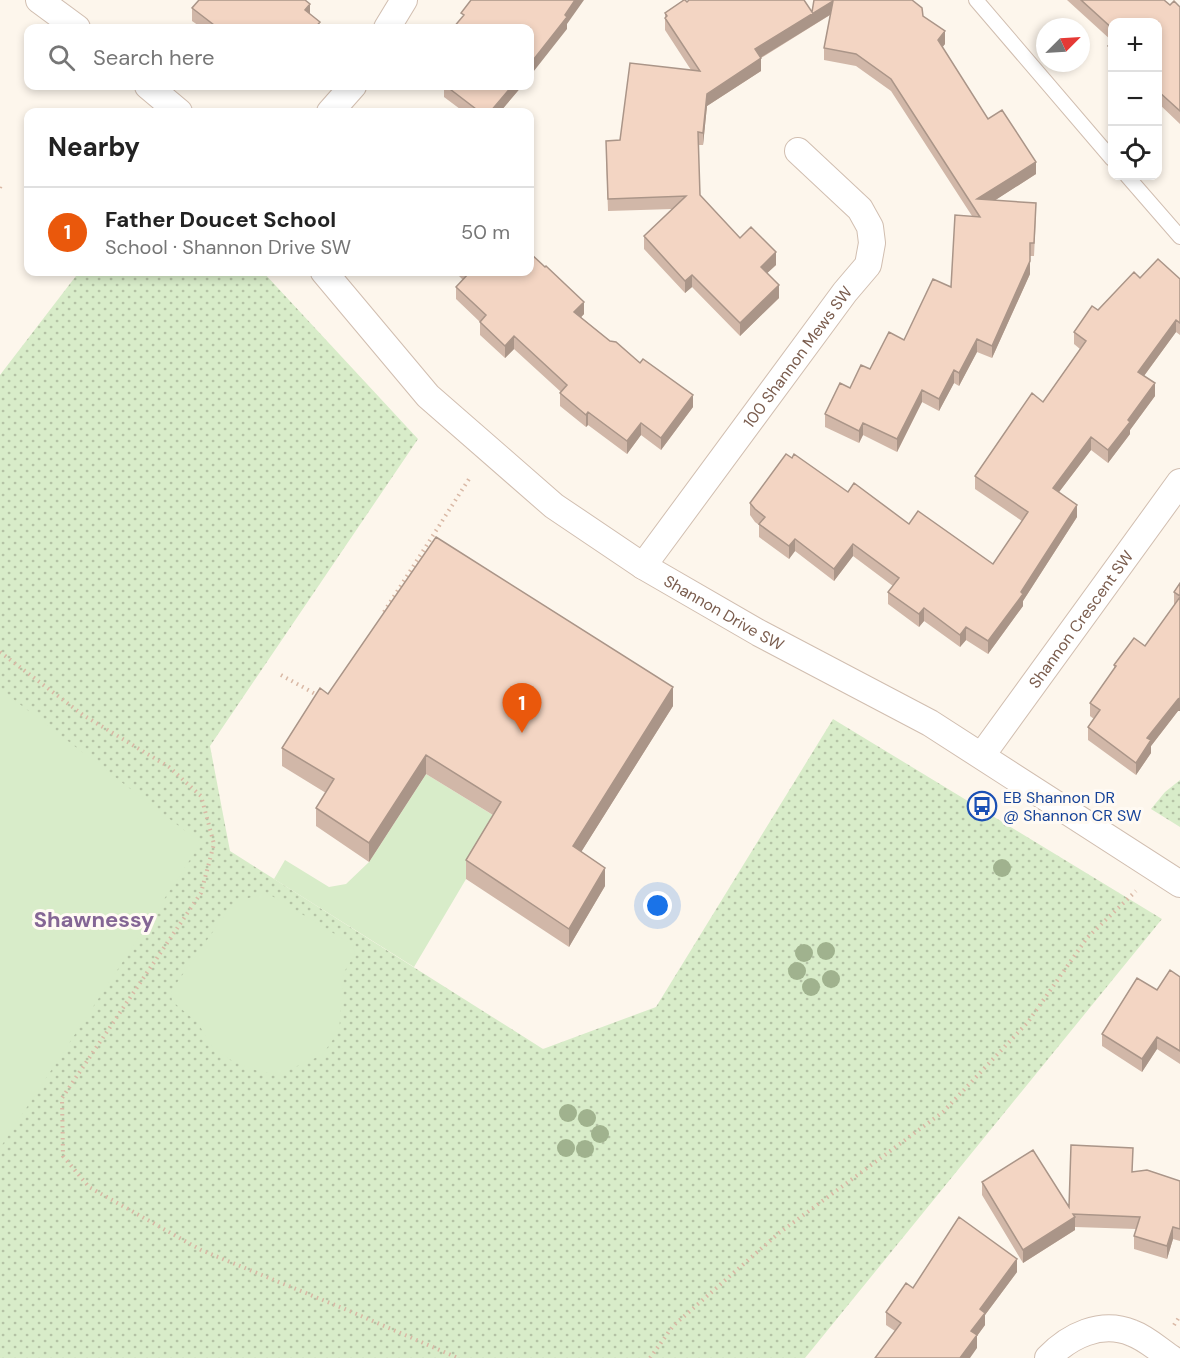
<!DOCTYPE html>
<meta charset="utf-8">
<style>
body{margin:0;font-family:"DM Sans",sans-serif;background:#f6f6f6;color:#222}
.controls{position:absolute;right:18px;top:18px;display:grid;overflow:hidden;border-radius:12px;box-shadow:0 3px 9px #0003}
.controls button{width:54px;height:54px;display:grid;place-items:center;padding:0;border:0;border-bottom:2px solid #e0e0e0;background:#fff;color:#222;font:30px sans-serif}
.compass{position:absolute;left:1036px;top:18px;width:54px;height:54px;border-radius:50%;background:#fff;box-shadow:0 3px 9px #0003;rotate:66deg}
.you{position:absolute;left:658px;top:906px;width:21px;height:21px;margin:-15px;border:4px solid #fff;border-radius:50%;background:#1a73e8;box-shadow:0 0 0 9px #1a73e833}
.badge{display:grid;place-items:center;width:39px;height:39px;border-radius:50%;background:#ea580c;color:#fff;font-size:20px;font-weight:700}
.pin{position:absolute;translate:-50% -50px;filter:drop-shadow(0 2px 3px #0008)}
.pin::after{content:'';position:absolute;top:32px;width:21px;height:18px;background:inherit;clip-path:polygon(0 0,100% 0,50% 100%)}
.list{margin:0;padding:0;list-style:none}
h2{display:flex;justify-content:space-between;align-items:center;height:78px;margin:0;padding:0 24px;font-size:26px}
h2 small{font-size:20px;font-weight:400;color:#767676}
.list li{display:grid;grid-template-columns:39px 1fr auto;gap:18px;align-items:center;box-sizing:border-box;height:90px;padding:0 24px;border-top:2px solid #e0e0e0}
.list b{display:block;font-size:22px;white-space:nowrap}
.list p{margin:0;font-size:20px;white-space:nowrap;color:#767676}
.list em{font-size:20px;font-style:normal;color:#767676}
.icon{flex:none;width:33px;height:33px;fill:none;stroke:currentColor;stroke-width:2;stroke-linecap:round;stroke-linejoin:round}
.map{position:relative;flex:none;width:1180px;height:1358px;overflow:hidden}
.search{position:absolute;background:#fff;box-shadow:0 3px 9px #0003;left:24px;top:24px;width:510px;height:66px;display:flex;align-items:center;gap:15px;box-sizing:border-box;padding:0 21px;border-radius:12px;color:#767676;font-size:22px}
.panel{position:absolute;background:#fff;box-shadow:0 3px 9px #0003;left:24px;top:108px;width:510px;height:168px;border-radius:12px}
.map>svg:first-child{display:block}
.park{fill:url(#park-dots)}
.pitch{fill:#d8ecc9}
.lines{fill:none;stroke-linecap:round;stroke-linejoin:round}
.service-casing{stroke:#d1beb0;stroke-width:16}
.minor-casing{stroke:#d1beb0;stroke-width:28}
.path{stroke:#d9b8a5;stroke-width:4;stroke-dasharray:1.5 4.5;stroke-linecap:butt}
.service{stroke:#fff;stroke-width:14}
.minor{stroke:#fff;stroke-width:26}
.tree{fill:#a0b28e}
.wall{fill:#d1b7a8}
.shaded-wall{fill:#aa9588}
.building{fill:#f3d5c3;stroke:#aa9588;stroke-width:1.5}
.labels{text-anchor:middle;stroke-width:6;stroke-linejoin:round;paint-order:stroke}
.street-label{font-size:16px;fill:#7a5c4d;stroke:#fffaf3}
.transit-label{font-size:16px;fill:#164399;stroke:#fffaf3;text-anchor:start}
.district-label{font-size:22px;font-weight:bold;fill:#846695;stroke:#fffaf3}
</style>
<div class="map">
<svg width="1180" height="1358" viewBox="0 0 1180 1358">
<defs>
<pattern id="park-dots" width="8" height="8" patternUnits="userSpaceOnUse" patternTransform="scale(1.5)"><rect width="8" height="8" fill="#d8ecc9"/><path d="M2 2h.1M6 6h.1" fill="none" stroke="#b4c2a5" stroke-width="1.8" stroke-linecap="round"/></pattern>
</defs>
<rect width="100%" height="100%" fill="#fdf6ec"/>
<path class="park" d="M 79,272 L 263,272 L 418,439 L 210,746 L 230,851 L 543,1049 L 656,1007 L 833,719 L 1162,919 L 805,1358 L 0,1358 L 0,375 Z
M 1180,780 L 1180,827 L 1151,809 L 1165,792 Z"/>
<path class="pitch" d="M 0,689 L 201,843 L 0,1148 Z
M 426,774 L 501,820 L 414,967 L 274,879 L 285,860 L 329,887 L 346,884 L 369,862 Z
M 267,893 L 353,945 L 355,955 L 344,972 L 339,1031 L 322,1055 L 277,1075 L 251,1069 L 229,1059 L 210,1044 L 198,1023 L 172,1001 L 171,991 L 234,902 Z"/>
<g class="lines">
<g class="service-casing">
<path id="service" d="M 976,0 L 1112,159
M 1127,176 L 1180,237"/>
</g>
<g class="minor-casing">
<g id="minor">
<path d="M 39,0 L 77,28"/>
<path d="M 387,28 L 404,0"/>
<path d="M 148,86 L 179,112"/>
<path d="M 330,112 L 353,86"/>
<path id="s1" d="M 324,272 L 428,396 L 554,506 L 643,566 L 759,633 L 930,723 L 1180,884"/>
<path id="s2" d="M 643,566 L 845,292 L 868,265 L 872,243 L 870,227 L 860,209 L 798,151"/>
<path id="s3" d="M 982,755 L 1180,482"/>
<path d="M 1048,1358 C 1069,1336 1101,1320 1132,1333 C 1146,1338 1159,1350 1171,1358"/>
</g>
</g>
<path class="path" d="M 0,188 L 1,184
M 384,612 L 469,479
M 0,652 L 83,715 L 169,767 L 201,796 L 214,844 L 201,893 L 62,1098 L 63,1156 L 89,1187 L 201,1250 L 352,1312 L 458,1358
M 281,675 L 319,696
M 1174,1325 L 1180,1316
M 650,1358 L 673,1326 L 779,1233 L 943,1112 L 1028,1022 L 1087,938 L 1136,891"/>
<use href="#service" class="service"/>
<use href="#minor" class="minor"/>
</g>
<g class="tree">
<circle cx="1002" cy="868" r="9"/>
<circle cx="826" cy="951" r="9"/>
<circle cx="804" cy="953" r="9"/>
<circle cx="797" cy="971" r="9"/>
<circle cx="831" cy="979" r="9"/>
<circle cx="811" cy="987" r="9"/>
<circle cx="568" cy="1113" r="9"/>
<circle cx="587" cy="1118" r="9"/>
<circle cx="600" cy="1134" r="9"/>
<circle cx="566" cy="1148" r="9"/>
<circle cx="585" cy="1149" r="9"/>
</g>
<path class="wall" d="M 1067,0 L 1164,0 L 1170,5 L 1180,7 L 1180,124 L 1158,103 L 1158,22 L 1113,22 L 1113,62 L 1108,58 L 1108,46 L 1112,41 Z
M 687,2 L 812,12 L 923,16 L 945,44 L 942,47 L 988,119 L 1036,174 L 995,200 L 1036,215 L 1034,256 L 1030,256 L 1030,274 L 992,358 L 977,352 L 959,386 L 954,383 L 939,411 L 922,402 L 897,452 L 863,435 L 859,443 L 825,427 L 825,414 L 850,388 L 870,369 L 904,340 L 951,287 L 972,216 L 891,91 L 856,66 L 824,60 L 824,48 L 830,15 L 761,58 L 761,71 L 707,106 L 703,145 L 698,145 L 700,195 L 740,238 L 776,265 L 767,273 L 779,298 L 740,336 L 692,287 L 685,293 L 644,249 L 644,236 L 673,209 L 608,211 L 606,153 L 691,70 L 665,30 L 665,13 Z
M 192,8 L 310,14 L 320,28 L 202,28 L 192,21 Z
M 444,86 L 522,86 L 500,112 L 464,112 L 444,97 Z
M 455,272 L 530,272 L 584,314 L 581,317 L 610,341 L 640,363 L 693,407 L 661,450 L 641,435 L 627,454 L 588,425 L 586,427 L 560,406 L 560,393 L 561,392 L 514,349 L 505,358 L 480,335 L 480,322 L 456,299 L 456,287 L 463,280 Z
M 1140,278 L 1180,279 L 1180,335 L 1176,332 L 1144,376 L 1155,396 L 1130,430 L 1130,434 L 1108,463 L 1091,450 L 1059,492 L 1077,517 L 1023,601 L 1023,606 L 988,654 L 966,640 L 960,647 L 924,621 L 919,627 L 888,604 L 888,592 L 893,586 L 853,556 L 834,581 L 795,551 L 789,559 L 759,537 L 759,525 L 755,522 L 750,515 L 750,503 L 848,492 L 909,524 L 993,564 L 1022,521 L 975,489 L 975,476 L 1043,402 L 1080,349 L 1074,344 L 1074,332 L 1098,310 Z
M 1180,583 L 1180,711 L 1178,711 L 1151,746 L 1151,753 L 1136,775 L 1088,740 L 1088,727 L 1094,719 L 1090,716 L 1090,703 L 1114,670 L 1114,665 L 1145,646 L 1175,605 L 1174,604 L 1174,592 Z
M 328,694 L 673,706 L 581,852 L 605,886 L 569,947 L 466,879 L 466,860 L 493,815 L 426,774 L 369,862 L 316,826 L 316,808 L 326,793 L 282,766 L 282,748 Z
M 1180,977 L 1180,1064 L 1157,1049 L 1142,1072 L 1102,1046 L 1102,1034 L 1157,990 Z
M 1132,1171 L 1180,1181 L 1180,1241 L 1173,1239 L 1167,1259 L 1134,1249 L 1134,1236 L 1136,1229 L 1075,1227 L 1075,1230 L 1023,1263 L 982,1195 L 982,1182 L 1069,1207 Z
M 1017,1272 L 985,1315 L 985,1325 L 977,1336 L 977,1348 L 895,1331 L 886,1325 L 886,1312 L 913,1288 Z"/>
<path class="shaded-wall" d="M 575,0 L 584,0 L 567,24 L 567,29 L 530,76 L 530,64 Z
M 833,1 L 833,13 L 755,61 L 755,49 Z
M 310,4 L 310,16 L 305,10 Z
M 945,31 L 945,44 L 938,53 L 938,40 Z
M 761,58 L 761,71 L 707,106 L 703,145 L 703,133 L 707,94 Z
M 512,86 L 522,86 L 500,112 L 490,112 Z
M 1036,162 L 1036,174 L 977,212 L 977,199 Z
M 1030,243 L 1030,274 L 992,358 L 992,346 Z
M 776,252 L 776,265 L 761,279 L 761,267 Z
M 692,275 L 692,287 L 685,293 L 685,281 Z
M 779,285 L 779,298 L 740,336 L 740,323 Z
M 584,302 L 584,314 L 574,325 L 574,312 Z
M 1176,320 L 1176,332 L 1138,384 L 1138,372 Z
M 514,336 L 514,349 L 505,358 L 505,346 Z
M 977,339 L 977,352 L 959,386 L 959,373 Z
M 954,370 L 954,383 L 939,411 L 939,399 Z
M 1155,383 L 1155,396 L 1130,430 L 1130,434 L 1108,463 L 1108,450 L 1128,420 Z
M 922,390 L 922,402 L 897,452 L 897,439 Z
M 693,395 L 693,407 L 661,450 L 661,438 Z
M 588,412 L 588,425 L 586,427 L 586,415 Z
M 641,423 L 641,435 L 627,454 L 627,441 Z
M 863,423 L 863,435 L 859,443 L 859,431 Z
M 1091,437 L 1091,450 L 1053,500 L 1053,488 Z
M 1077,505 L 1077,517 L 1023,601 L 1023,606 L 988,654 L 988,641 Z
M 795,539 L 795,551 L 789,559 L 789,546 Z
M 853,544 L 853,556 L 834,581 L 834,569 Z
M 924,608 L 924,621 L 919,627 L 919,614 Z
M 966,627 L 966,640 L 960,647 L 960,635 Z
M 673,687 L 673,706 L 573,865 L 573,846 Z
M 1180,698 L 1180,711 L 1178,711 L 1151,746 L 1151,753 L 1136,775 L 1136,763 L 1147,738 L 1178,699 Z
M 426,755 L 426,774 L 369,862 L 369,843 Z
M 605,868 L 605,886 L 569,947 L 569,929 Z
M 1157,1037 L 1157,1049 L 1142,1072 L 1142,1059 Z
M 1075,1217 L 1075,1230 L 1023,1263 L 1023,1250 Z
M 1173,1227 L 1173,1239 L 1167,1259 L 1167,1246 Z
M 1017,1259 L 1017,1272 L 985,1315 L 985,1325 L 977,1336 L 977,1348 L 970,1358 L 960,1358 L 980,1309 Z"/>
<path class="building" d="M 199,0 L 305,0 L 310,4 L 305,10 L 320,22 L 315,28 L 218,28 L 192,8 Z
M 471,0 L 575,0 L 565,15 L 567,17 L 530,64 L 530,28 L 453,28 L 464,15 L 461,13 Z
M 684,0 L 685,0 L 687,2 L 689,0 L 804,0 L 812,12 L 814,0 L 912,0 L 922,8 L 923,16 L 945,31 L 938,40 L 988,119 L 1002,110 L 1036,162 L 977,199 L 1036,203 L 1034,243 L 1030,243 L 1030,261 L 992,346 L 977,339 L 959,373 L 954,370 L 939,399 L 922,390 L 897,439 L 863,423 L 859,431 L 825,414 L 840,383 L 850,388 L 861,365 L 870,369 L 889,332 L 904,340 L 933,279 L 951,287 L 955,215 L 980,217 L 891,79 L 856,54 L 824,48 L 833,1 L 755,49 L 761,58 L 707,94 L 703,133 L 698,132 L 700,195 L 740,238 L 751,227 L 776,252 L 761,267 L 779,285 L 740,323 L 692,275 L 685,281 L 644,236 L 686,196 L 608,199 L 606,141 L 620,140 L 630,63 L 700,71 L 665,18 L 667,16 L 665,13 Z
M 1081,0 L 1164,0 L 1170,5 L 1174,1 L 1180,7 L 1180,111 L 1158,91 L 1158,22 L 1113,22 L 1113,29 Z
M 1113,41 L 1113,50 L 1108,46 Z
M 446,86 L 512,86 L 490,112 L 480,112 Z
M 530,253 L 545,267 L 546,266 L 584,302 L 574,312 L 610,341 L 616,342 L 640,363 L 643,359 L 693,395 L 661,438 L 641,423 L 627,441 L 588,412 L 586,415 L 560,393 L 567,385 L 514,336 L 505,346 L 480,322 L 486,315 L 456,287 L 469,273 L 468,272 L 530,272 Z
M 1158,259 L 1180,279 L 1180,323 L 1176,320 L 1138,372 L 1155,383 L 1128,420 L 1130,422 L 1108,450 L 1091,437 L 1053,488 L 1077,505 L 1021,592 L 1023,594 L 988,641 L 966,627 L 960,635 L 924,608 L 919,614 L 888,592 L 899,578 L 853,544 L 834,569 L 795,539 L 789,546 L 759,524 L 765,517 L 755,509 L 750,503 L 786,454 L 792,458 L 794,454 L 848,492 L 854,483 L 909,524 L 918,511 L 993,564 L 1028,512 L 975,476 L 1032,393 L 1043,402 L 1086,341 L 1074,332 L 1092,306 L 1098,310 L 1134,272 L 1140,278 Z
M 436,537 L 673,687 L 573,846 L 605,868 L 569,929 L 466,860 L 501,802 L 426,755 L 369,843 L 316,808 L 334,779 L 282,748 L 320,688 L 328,694 Z
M 1180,583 L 1180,596 L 1174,592 Z
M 1180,597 L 1180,698 L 1178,699 L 1147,738 L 1151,740 L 1136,763 L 1088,727 L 1100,710 L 1090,703 L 1116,666 L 1114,665 L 1134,638 L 1145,646 Z
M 1170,970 L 1180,977 L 1180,1051 L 1157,1037 L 1142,1059 L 1102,1034 L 1137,978 L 1157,990 Z
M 1071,1145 L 1133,1148 L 1132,1172 L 1147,1170 L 1180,1181 L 1180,1229 L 1173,1227 L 1167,1246 L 1134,1236 L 1140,1217 L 1073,1214 L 1075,1217 L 1023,1250 L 982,1182 L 1033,1150 L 1069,1207 Z
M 959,1217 L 1017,1259 L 980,1309 L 985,1313 L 971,1331 L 977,1335 L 960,1358 L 875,1358 L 901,1323 L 886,1312 L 906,1283 L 913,1288 Z"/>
<defs>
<g id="bus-ring" transform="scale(1.5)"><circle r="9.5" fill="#fffaf3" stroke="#1a4fb4" stroke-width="1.5"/><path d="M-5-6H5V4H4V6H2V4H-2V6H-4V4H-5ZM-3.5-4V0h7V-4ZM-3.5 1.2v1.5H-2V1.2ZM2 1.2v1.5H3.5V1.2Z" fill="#1a4fb4"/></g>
</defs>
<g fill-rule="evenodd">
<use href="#bus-ring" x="982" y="806"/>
</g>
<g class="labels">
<g class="street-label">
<text dy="6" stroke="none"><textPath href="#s2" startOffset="260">100 Shannon Mews SW</textPath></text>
<text dy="6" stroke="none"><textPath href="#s1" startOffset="530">Shannon Drive SW</textPath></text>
<text dy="6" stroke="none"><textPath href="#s3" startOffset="168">Shannon Crescent SW</textPath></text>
</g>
<g class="transit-label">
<text x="1003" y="803">EB Shannon DR<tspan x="1003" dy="18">@ Shannon CR SW</tspan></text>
</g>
<g class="district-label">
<text x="94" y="927">Shawnessy</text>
</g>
</g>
</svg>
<div class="controls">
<button>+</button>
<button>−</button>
<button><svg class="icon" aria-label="locate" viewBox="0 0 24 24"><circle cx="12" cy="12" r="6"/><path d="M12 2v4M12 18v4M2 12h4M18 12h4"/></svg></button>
</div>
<svg class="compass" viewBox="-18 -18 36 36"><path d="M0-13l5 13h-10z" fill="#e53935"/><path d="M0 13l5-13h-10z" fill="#767676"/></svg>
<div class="you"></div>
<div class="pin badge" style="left:522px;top:733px">1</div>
<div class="search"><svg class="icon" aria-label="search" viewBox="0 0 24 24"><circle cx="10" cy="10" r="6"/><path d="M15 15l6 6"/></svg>Search here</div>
<section class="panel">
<h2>Nearby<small></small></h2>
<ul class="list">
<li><span class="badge">1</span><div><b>Father Doucet School</b><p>School · Shannon Drive SW</p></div><em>50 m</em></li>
</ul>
</section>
</div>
